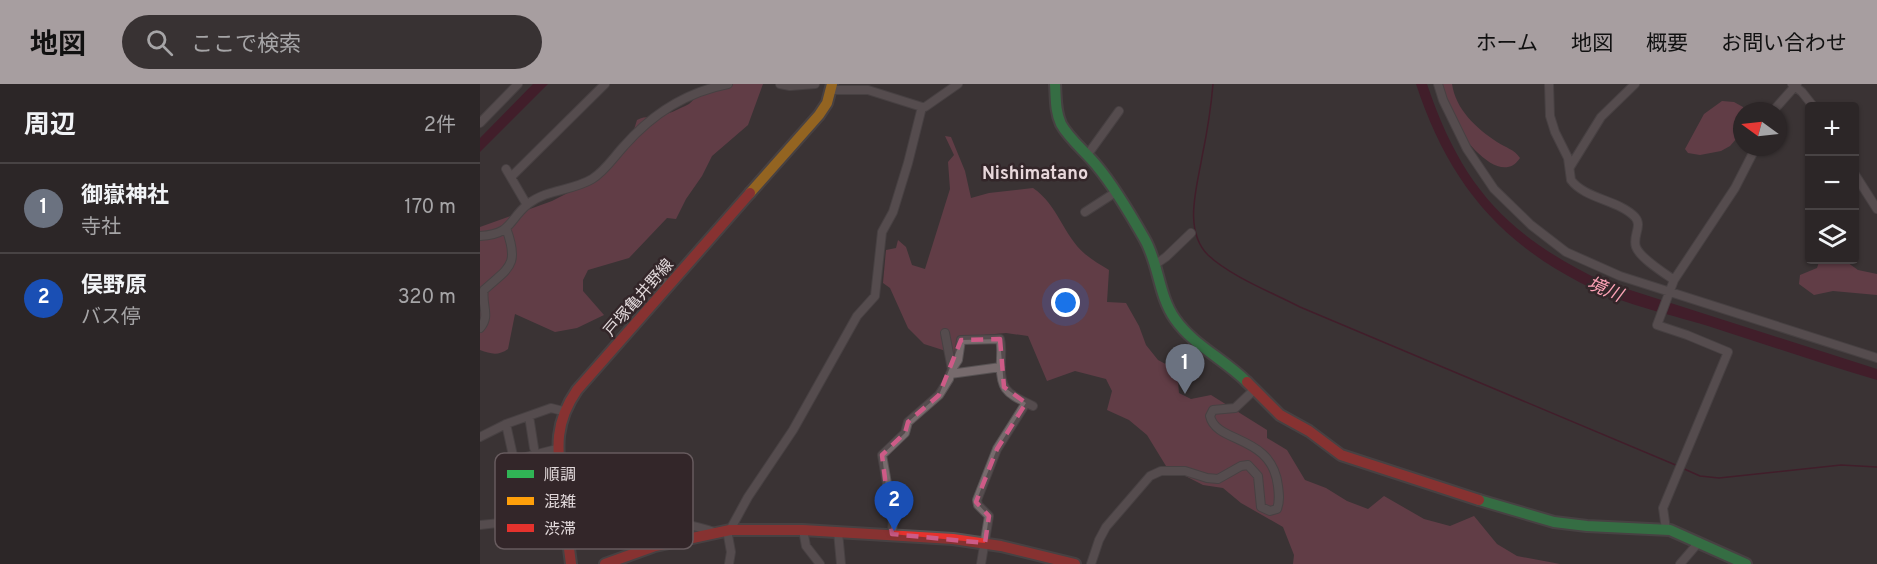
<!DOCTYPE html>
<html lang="ja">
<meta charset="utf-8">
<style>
body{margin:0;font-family:Overpass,"Noto Sans JP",sans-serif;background:#383233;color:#f1f3f6}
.controls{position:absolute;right:18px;top:18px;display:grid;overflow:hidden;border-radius:6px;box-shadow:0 2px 4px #0004}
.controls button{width:54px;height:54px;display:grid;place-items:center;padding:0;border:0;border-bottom:2px solid #484344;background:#2c2627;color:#f1f3f6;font:30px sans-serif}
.compass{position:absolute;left:1253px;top:18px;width:54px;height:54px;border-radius:50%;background:#2c2627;box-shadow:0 2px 4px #0004;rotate:285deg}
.you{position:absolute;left:586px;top:219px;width:21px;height:21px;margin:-15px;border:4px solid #fff;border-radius:50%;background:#1a73e8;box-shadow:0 0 0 9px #1a73e833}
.badge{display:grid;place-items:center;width:39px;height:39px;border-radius:50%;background:#a79ea0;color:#fff;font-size:20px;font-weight:700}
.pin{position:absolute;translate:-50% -50px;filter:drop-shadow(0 2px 3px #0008)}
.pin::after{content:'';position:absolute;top:32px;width:21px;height:18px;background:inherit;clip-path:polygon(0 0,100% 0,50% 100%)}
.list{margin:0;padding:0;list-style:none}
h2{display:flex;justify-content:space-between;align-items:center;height:78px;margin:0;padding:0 24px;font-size:26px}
h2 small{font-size:20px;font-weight:400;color:#a6a5a7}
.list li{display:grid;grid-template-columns:39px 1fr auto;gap:18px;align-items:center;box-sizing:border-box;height:90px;padding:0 24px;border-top:2px solid #484344}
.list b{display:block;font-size:22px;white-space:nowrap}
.list p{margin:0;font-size:20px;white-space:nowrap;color:#a6a5a7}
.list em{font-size:20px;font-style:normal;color:#a6a5a7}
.icon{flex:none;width:33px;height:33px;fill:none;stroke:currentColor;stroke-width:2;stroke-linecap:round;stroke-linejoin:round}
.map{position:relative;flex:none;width:1397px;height:480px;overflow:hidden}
header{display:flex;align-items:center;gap:36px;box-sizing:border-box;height:84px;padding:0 30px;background:#a79ea0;color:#111}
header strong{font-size:28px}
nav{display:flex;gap:33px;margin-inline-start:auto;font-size:21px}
.search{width:420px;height:54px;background:#383233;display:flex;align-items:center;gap:15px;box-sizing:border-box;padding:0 21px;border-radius:33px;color:#a6a5a7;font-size:22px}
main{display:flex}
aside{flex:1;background:#2c2627}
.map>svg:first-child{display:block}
.forest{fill:#904a5c}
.water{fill:#49051e}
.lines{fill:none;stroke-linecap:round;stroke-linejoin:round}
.stream{stroke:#49051e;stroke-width:1.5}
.street-casing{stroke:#575253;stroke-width:10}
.fast-casing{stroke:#575253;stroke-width:14}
.slow-casing{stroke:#575253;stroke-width:14}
.jam-casing{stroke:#575253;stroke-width:14}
.street{stroke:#776b6d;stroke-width:8}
.fast{stroke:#30b455;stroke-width:10}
.slow{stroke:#ff9f0a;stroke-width:10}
.jam{stroke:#e5322d;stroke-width:10}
.marked{fill:none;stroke:#cd5b87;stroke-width:4.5;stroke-dasharray:12 8;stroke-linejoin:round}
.labels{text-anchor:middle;stroke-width:5;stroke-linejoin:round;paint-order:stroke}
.street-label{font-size:16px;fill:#e1d8da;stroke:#332629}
.neighbourhood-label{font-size:18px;font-weight:bold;fill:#e7d7da;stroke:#332629}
.water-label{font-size:18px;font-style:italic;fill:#fda2b6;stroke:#332629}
.key{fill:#332629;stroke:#675b5e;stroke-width:1.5}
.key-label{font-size:16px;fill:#e1d8da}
</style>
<header>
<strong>地図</strong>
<div class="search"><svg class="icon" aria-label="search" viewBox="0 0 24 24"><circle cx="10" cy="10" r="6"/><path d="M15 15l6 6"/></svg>ここで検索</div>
<nav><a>ホーム</a><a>地図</a><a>概要</a><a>お問い合わせ</a></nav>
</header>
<main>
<aside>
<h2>周辺<small>2件</small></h2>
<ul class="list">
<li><span class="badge" style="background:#6b7280">1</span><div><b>御嶽神社</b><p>寺社</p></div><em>170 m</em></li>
<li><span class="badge" style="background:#1a4fb4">2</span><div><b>俣野原</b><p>バス停</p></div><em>320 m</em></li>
</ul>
</aside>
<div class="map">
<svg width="1397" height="480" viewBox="0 0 1397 480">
<rect width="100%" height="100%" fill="#3a3334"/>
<path class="forest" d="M 230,0 L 283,0 L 268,41 L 232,72 L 222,92 L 206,115 L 196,135 L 187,134 L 149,174 L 108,186 L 103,196 L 103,207 L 124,231 L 97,244 L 75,248 L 35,230 L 28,265 C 18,272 11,270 0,266 L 0,143 L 72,117 L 117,94 L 151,55 L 157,36 C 164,32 169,34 176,33 C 187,31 199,25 209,20 C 217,14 220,3 230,0 Z
M 958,0 L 972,0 C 976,26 996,44 1017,58 C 1026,64 1034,65 1040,74 C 1021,103 985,57 974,39 C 967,28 963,12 958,0 Z
M 1242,17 L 1254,18 L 1263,23 L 1262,42 L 1257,54 L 1250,62 L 1241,67 L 1220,71 L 1208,69 L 1205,65 L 1224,30 Z
M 465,52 L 471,53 L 485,87 L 491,114 L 509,109 L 553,104 C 578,121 583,151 605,170 C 612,176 621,181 629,186 L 627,218 L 646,219 L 659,242 L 666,261 L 678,276 L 697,286 L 699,309 L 711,315 L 731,311 L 787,346 L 787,354 L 807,366 L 825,396 L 846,404 L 867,417 L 888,425 L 904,412 L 944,435 L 970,442 L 994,432 L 1017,460 L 1037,472 L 1080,480 L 813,480 L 814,471 L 803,443 L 761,419 L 743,404 L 723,401 L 686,382 L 667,351 L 649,336 L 627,326 L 632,307 L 626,295 L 595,287 L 567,297 L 548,252 L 526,249 L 481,253 L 473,287 L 466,267 L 444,260 L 428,244 L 410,204 L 403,199 L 406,166 L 416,164 L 418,156 L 426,163 L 432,181 L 445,185 L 470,105 L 468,78 L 474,71 Z
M 1337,176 L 1364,176 L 1378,186 L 1397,190 L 1397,211 L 1353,207 L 1334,211 L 1319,200 L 1320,191 L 1337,184 L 1339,178 Z"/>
<path class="water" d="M 53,0 L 68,0 L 0,68 L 0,54 Z
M 936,0 L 947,0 C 981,101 1026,151 1122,197 L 1397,285 L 1397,296 C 1340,279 1284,260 1228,242 C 1185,229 1138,219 1099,198 C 1013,153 966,91 936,0 Z"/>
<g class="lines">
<path class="stream" d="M 733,0 C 731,24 727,49 722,73 C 717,103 703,146 728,171 C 750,192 793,209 820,223 L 1198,382
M 1202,384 L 1220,392 L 1239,394 L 1361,381 L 1397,383"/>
<g class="street-casing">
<path id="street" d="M 300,0 L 310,2 L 335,0
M 958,0 L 963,16 L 987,65 L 1014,105 L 1051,141 L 1086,168 L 1140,192 L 1397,274
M 1069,0 L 1070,32 L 1075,48 L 1088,74 L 1091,96 C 1105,115 1139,116 1155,133 C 1163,142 1152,152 1156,163 C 1160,174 1184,189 1194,196
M 1312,0 L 1322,8 L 1333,22
M 352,6 L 388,6 L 442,23
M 1293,27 L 1317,0
M 0,39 L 38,0
M 608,70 L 639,27
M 1090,83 L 1121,33 L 1155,0
M 26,85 L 47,121
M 1374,89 L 1397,125
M 31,93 L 125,0
M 605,128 L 636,108
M 0,152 C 33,150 28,136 48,120 C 67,105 92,107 112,95 C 125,87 133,74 144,62 C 172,30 206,8 248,0
M 676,180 L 686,173 L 711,149
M 182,182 L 183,199 L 186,204
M 0,244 C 11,232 1,220 4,206 C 29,183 40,182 26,144
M 472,285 L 478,276 L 481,256 L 520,255 C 522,262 521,268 521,275 C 519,307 527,309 553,322
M 470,290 L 521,283
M 49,332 L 54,364
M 26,340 L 34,376 L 77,365
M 0,353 L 26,340 L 71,324 L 83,327
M 0,441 C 52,435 104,433 156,436 C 183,437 211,439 237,449
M 1186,445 L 1183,424 L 1248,268 L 1207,251 L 1177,241 L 1194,196 L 1255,104 L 1276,63
M 247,446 L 251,468 L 249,480
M 250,446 L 268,413 L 313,346 L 377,232 L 395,212 L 402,148 L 413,128 L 428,79 L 442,23 L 445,23 L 478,0
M 323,446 L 326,462 L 340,480
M 358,448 L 361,480
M 412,450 L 413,434 L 402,371 L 425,349 L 428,338 L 459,311 L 469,295 L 472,285 L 465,249
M 501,480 L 509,432 L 498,421 L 497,416 L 517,365 L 546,319
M 611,480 L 619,456 L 626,443 L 670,392 L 681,387 L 705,387 L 727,394 L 738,395 L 761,382 L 768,381 L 778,392 L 781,423 L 790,427 L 797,425 C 800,417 799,410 798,402 C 792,350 736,360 730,332 L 733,326 L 755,324 L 774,306
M 1200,480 L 1219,458"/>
</g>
<g class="fast-casing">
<path id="fast" d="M 575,0 C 576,14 575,27 581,40 C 589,55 606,68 617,82 C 632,100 652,133 664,154 C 679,179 678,211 695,235 C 713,261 744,275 767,298
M 999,416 L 1074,438 L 1107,442 L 1190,446 L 1266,480"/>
</g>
<g class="slow-casing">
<path id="slow" d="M 270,109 L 339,31 L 347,19 L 352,0"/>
</g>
<g class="jam-casing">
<path id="jam" d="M 767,298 L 800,331 L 829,347 L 861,371 L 999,416
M 91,480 C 88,457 85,433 82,410 C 78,369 72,342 97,306 L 270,109
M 125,480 L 175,462 L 250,446 L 323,446 L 473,455 L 521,462 L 595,480"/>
</g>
<use href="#street" class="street"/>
<use href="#fast" class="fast"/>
<use href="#slow" class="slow"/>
<use href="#jam" class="jam"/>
</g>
<path d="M0 0H1397V480H0ZM 520,255 L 524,303 L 546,319 L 517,365 L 496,418 L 509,432 L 505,459 L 412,450 L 402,371 L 425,349 L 428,338 L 459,311 L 481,256 Z" fill="#3a3334" fill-opacity=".55" fill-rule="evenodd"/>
<path class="marked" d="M 520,255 L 524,303 L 546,319 L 517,365 L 496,418 L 509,432 L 505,459 L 412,450 L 402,371 L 425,349 L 428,338 L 459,311 L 481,256 Z"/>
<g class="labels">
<g class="street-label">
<text transform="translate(158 213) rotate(-49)" y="6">戸塚亀井野線</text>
</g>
<g class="neighbourhood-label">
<text x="555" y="95">Nishimatano</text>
</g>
<g class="water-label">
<text transform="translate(1125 205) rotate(23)" y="6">境川</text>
</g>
</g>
<rect x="15" y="369" width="198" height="96" rx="9" class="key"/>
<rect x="27" y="386" width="27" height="8" fill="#30b455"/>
<rect x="27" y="413" width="27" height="8" fill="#ff9f0a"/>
<rect x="27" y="440" width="27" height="8" fill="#e5322d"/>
<g class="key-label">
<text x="64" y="396">順調</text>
<text x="64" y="423">混雑</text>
<text x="64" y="450">渋滞</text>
</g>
</svg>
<div class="controls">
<button>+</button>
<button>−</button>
<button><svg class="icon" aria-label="layers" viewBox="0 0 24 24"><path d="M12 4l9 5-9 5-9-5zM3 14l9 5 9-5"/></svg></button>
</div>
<svg class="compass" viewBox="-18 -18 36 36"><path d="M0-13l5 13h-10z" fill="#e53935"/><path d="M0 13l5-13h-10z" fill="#a6a5a7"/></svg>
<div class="you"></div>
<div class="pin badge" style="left:705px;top:310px;background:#6b7280">1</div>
<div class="pin badge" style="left:414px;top:447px;background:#1a4fb4">2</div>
</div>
</main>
